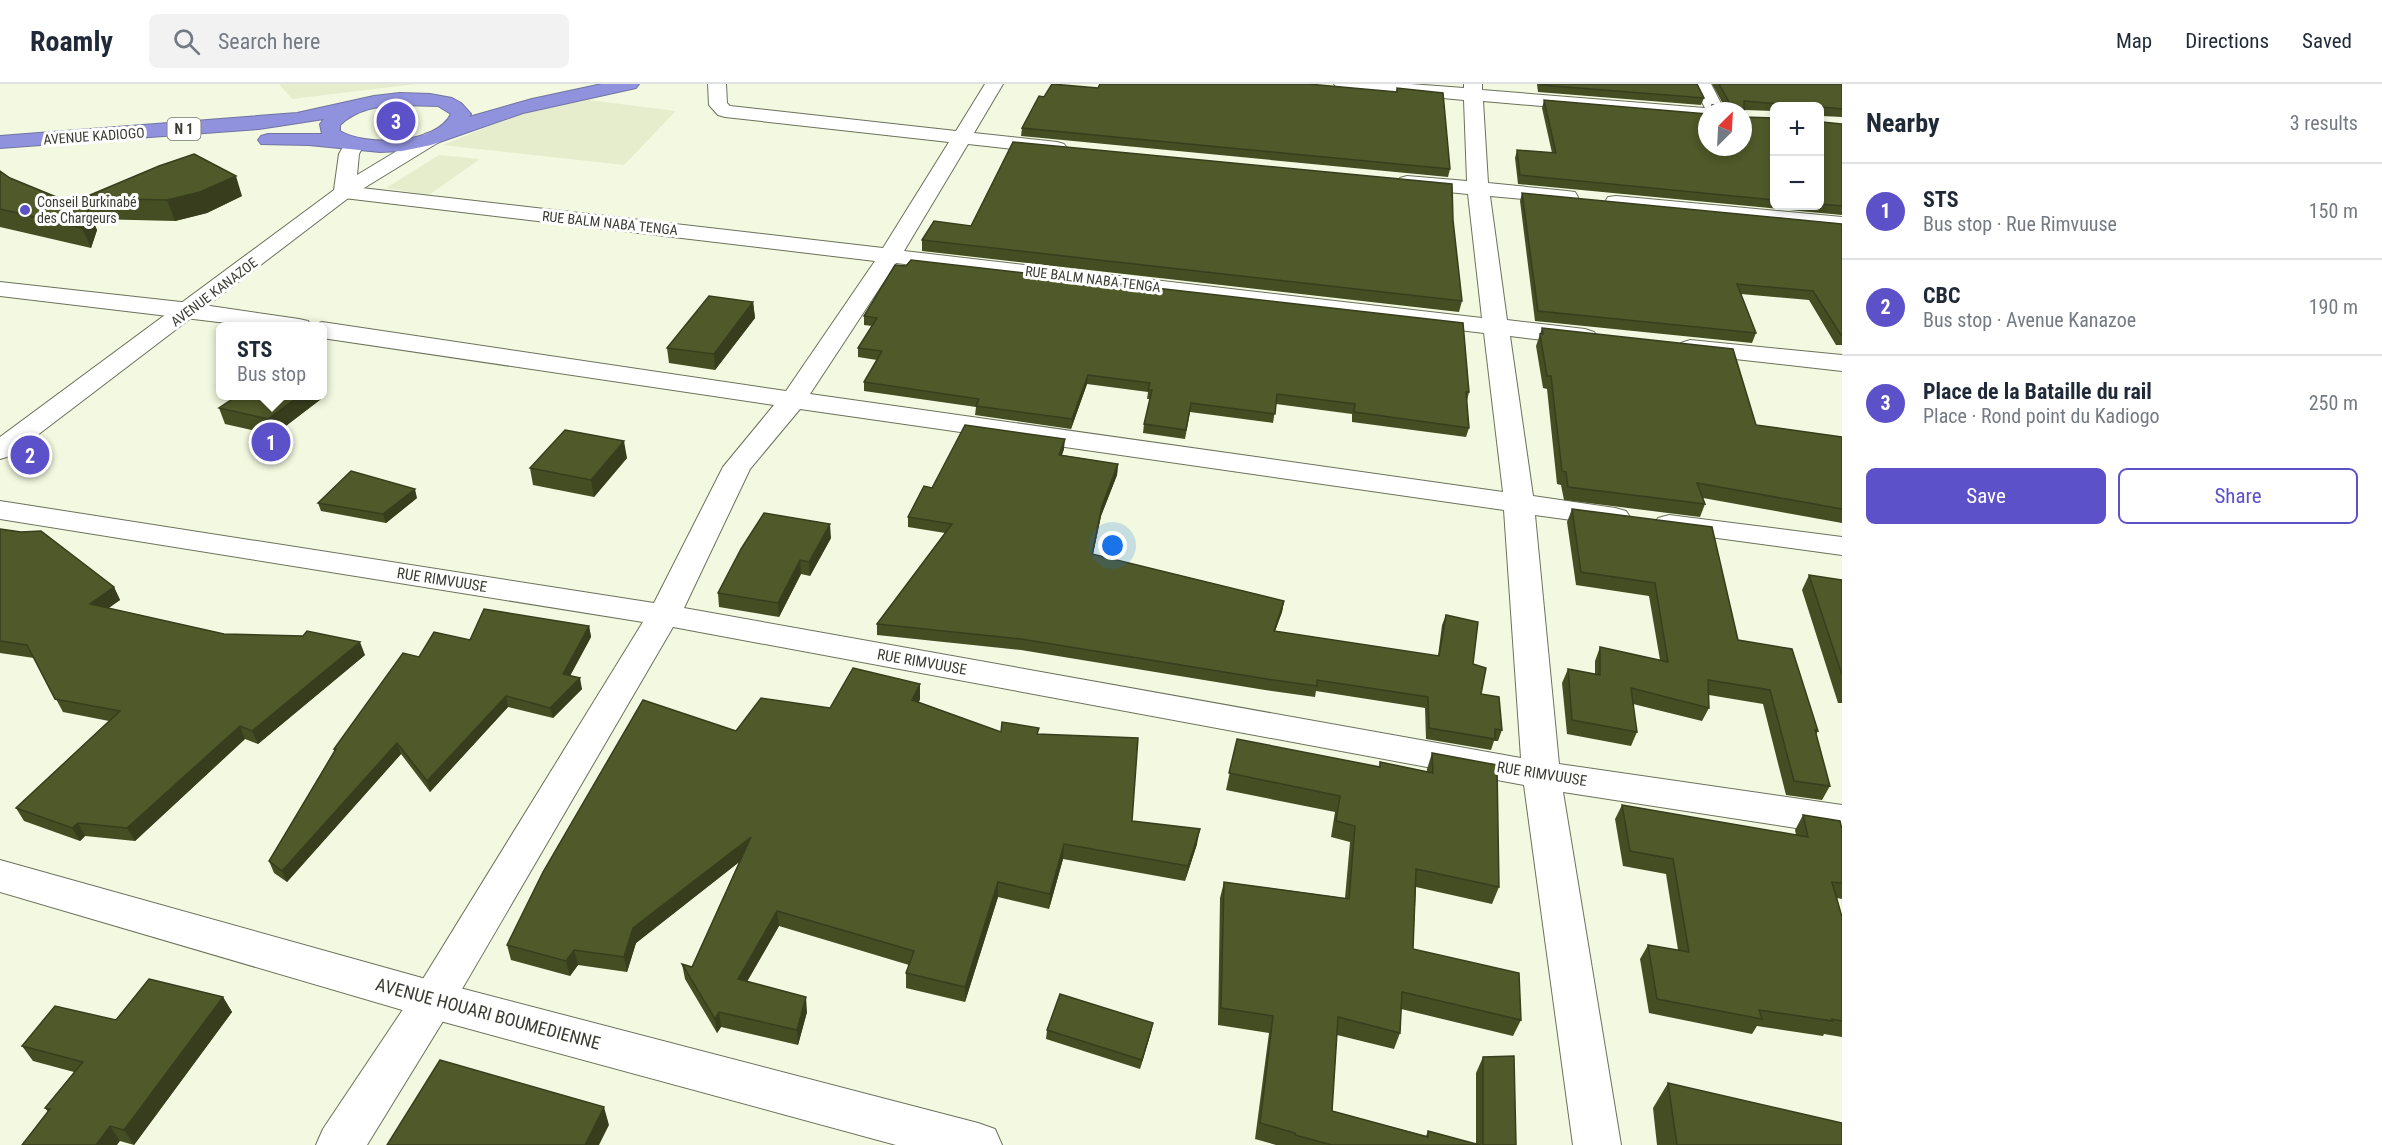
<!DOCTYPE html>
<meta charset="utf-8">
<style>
body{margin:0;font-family:"Roboto Condensed",sans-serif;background:#f2f2f3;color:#1f2937}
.controls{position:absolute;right:18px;top:18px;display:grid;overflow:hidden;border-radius:9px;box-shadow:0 3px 9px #0003}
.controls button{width:54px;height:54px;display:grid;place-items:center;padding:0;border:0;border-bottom:2px solid #e0e1e3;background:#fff;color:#1f2937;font:30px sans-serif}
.compass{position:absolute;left:1698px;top:18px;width:54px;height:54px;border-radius:50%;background:#fff;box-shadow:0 3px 9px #0003;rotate:24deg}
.you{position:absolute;left:1113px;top:462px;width:21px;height:21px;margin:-15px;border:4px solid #fff;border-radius:50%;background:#1a73e8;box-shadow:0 0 0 9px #1a73e833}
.badge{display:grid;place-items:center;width:39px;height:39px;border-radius:50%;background:#5c51c9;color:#fff;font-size:20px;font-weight:700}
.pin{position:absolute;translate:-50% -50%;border:3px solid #fff;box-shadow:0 2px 6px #0006}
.popup{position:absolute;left:216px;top:238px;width:111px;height:78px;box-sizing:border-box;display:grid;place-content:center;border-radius:9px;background:#fff;filter:drop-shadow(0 2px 4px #0005);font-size:20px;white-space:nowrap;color:#747a83}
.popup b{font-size:22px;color:#1f2937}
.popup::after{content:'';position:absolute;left:50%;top:100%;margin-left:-12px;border:12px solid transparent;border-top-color:#fff}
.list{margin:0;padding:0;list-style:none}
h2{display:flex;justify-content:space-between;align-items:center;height:78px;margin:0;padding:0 24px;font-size:26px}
h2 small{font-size:20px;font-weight:400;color:#747a83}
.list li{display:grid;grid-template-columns:39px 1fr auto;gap:18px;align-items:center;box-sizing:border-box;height:96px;padding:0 24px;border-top:2px solid #e0e1e3}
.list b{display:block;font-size:22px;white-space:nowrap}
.list p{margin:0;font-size:20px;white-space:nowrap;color:#747a83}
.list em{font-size:20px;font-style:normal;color:#747a83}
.actions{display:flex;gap:12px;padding:18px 24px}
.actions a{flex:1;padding:14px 0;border:2px solid #5c51c9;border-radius:9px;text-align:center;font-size:21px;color:#5c51c9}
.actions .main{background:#5c51c9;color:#fff}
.icon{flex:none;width:33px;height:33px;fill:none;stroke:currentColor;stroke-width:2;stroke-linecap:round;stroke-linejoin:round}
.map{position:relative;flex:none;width:1842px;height:1061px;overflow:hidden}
header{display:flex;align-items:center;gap:36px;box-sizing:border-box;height:84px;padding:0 30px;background:#fff;border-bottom:2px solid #e0e1e3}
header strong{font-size:28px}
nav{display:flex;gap:33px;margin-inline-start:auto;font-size:21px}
.search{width:420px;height:54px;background:#f2f2f3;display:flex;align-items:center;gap:15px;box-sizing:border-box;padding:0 21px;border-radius:9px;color:#747a83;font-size:22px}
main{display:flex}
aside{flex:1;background:#fff}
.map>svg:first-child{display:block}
.built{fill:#e6edcd}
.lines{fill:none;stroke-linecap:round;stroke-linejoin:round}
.street-casing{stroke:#6c715b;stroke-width:2}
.secondary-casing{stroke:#6c715b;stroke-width:2}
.highway-casing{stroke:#7274a2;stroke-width:2}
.street{fill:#fff;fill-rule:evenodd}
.secondary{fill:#fff;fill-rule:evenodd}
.highway{fill:#9092dd;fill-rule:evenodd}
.wall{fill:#454d23;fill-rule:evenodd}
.shaded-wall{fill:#383e1d}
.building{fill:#505929;stroke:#383e1d;stroke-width:1.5}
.poi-dot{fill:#5c51c9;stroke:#fff;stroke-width:2}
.labels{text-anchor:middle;stroke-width:6;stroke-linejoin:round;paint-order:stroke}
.shield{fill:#fff;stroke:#767770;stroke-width:1.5}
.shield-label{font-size:14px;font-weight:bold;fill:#3b3d33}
.far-street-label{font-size:14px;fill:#3b3d33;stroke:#fff}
.far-poi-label{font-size:14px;fill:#3b3d33;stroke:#fff;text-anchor:start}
.street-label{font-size:15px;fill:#3b3d33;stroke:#fff}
.near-street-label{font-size:18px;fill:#3b3d33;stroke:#fff}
</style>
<header>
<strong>Roamly</strong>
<div class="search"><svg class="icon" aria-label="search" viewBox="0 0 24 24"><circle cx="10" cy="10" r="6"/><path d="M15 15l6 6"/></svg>Search here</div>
<nav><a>Map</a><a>Directions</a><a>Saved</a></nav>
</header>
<main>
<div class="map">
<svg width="1842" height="1061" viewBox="0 0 1842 1061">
<rect width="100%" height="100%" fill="#f3f9e0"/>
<path class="built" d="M 279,0 L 416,0 L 292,15 Z
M 589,16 L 676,27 L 624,81 L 443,61 L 512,33 L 547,24 Z
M 439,71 L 480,75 L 429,111 L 386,104 Z"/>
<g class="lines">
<g class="street-casing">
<path id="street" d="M 708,0 L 726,0 L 727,19 L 730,22 L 956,47 L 985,0 L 1003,0 L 974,49 L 1057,58 L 1064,60 L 1067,64 L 1064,68 L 1057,70 L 968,60 L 904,167 L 1482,234 L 1468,110 L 1407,104 L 1400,102 L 1397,98 L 1400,94 L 1407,92 L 1467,97 L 1464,16 L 1343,5 L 1337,4 L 1334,0 L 1410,0 L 1464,4 L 1464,0 L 1482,0 L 1482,6 L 1705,24 L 1693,0 L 1711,0 L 1725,27 L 1707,27 L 1707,36 L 1483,17 L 1488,99 L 1567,107 L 1575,108 L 1578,113 L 1575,118 L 1567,119 L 1490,112 L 1507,236 L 1585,245 L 1594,248 L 1598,253 L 1594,258 L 1585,261 L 1510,252 L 1533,412 L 1615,424 L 1626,427 L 1630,433 L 1626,439 L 1615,442 L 1535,431 L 1559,680 L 1842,721 L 1842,751 L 1563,708 L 1621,1061 L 1573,1061 L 1524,701 L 673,543 L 448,929 L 367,1061 L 316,1061 L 323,1045 L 418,903 L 643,538 L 0,435 L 0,417 L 654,519 L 723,383 L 774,321 L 322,254 L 322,242 L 312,242 L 322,238 L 786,307 L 875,177 L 344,114 L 337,112 L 333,108 L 337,104 L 344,102 L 883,164 L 949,58 L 725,33 L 718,31 L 709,21 ZM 896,179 L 1484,249 L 1503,408 L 810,310 ZM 800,325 L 1504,426 L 1521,674 L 684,524 L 750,385 Z
M 1616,112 L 1842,133 L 1842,147 L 1608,123 L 1605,118 L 1608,113 Z
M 0,198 L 190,219 L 299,235 L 308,237 L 311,242 L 252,242 L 0,212 Z
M 1690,256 L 1842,271 L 1842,287 L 1681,269 L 1677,264 L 1681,259 Z
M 1669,431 L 1842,453 L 1842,471 L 1658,446 L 1654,440 L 1658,434 Z"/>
</g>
<g class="secondary-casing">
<path id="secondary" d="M 432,48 L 439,50 L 442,54 L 439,58 L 351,112 L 10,372 L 0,375 L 0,353 L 334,106 L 339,70 L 347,56 L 361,56 L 364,60 L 359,70 L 357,91 L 425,50 Z
M 0,776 L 433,897 L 978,1039 L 995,1045 L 1002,1061 L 896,1061 L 433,935 L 0,808 Z"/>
</g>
<g class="highway-casing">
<path id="highway" d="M 602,0 L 639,0 L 636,4 L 523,29 L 431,61 L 402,67 L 380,68 L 309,61 L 261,60 L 258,56 L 261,52 L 268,50 L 322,50 L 320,40 L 324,35 L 259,45 L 0,64 L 0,52 L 297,29 L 374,12 L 400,9 L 430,10 L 452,14 L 461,19 L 471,30 L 469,33 L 532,15 ZM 400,21 L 438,22 L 451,30 C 437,60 366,63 340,47 L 340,41 C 357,25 378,22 400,21 Z"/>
</g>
<use href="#street" class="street"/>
<use href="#secondary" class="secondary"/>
<use href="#highway" class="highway"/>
</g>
<path class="wall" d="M 1537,0 L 1697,0 L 1704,14 L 1701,21 L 1538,8 Z
M 1712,0 L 1842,0 L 1842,33 L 1822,32 L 1822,38 L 1842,40 L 1842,131 L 1518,100 L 1515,74 L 1517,66 L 1552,69 L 1542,24 L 1544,16 L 1707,30 L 1743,27 L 1710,27 L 1712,21 L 1723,20 ZM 1774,22 L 1820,22 L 1820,122 L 1774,122 L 1774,34 L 1744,33 L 1744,26 L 1774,27 Z
M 1098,4 L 1396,8 L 1397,4 L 1450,85 L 1448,93 L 1021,52 L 1022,44 L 1044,13 Z
M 0,87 L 10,94 L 87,125 L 83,114 L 242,112 L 207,129 L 175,137 L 92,135 L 97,146 L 91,164 L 0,143 Z
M 1522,109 L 1842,140 L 1842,261 L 1836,261 L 1809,216 L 1741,210 L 1756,249 L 1752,259 L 1535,237 L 1520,117 Z
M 1453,136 L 1462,217 L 1459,228 L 922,167 L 922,156 L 971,142 Z
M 753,218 L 755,234 L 715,286 L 669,279 L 667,264 Z
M 864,232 L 1469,308 L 1467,317 L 1469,344 L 1466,353 L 1352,338 L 1352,330 L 1276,320 L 1273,339 L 1190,328 L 1185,355 L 1143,349 L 1144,340 L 1150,315 L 1147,315 L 1148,308 L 1087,300 L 1071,345 L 975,331 L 976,323 L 864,307 L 864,298 L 877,276 L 858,273 L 858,264 L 872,242 L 864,241 Z
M 1542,244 L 1756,341 L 1842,353 L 1842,439 L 1703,414 L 1705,420 L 1700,433 L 1564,416 L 1561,401 L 1557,400 L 1547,305 L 1543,304 L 1536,262 Z
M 322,302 L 325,312 L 274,351 L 225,340 L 219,324 L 322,312 Z
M 1064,365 L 1062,371 L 1118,380 L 1117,391 L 1101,432 L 1093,470 L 1284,517 L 1282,528 L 1275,547 L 1438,572 L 1442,541 L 1446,531 L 1473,580 L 1481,610 L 1502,646 L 1498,657 L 1494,657 L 1491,666 L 1426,655 L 1425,624 L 1316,607 L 1315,613 L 1265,606 L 1021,566 L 877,551 L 877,540 L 945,449 L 908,443 L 908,433 L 932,404 Z
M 627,374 L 594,413 L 533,401 L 530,384 Z
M 417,414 L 386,439 L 321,427 L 318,419 Z
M 1572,425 L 1738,556 L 1818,647 L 1816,651 L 1830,702 L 1822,716 L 1786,711 L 1763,620 L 1709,611 L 1709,624 L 1702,637 L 1633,620 L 1637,648 L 1631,662 L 1567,650 L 1562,599 L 1568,585 L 1595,590 L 1595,577 L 1600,563 L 1660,576 L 1649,512 L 1576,501 L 1567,438 Z
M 0,445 L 114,503 L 120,516 L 109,524 L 224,550 L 365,571 L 258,660 L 245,655 L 135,757 L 85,752 L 80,757 L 24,737 L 16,724 L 109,637 L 63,628 L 34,574 L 0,569 Z
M 831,454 L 810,492 L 801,490 L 779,533 L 719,523 L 718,509 Z
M 1809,491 L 1842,496 L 1842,619 L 1838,619 L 1802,506 Z
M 589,542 L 591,553 L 570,592 L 582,605 L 553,634 L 508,623 L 430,708 L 401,670 L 287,798 L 274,789 L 269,777 L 334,667 L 334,665 L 419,573 L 470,556 Z
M 920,615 L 919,618 L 1001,648 L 1038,650 L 1132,737 L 1197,760 L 1185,797 L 1063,775 L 1049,825 L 998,813 L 965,918 L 906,904 L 906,889 L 909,881 L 779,842 L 747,897 L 807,928 L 798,961 L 721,943 L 717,949 L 685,895 L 682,880 L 692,883 L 739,778 L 636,859 L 627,888 L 578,881 L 570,892 L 511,876 L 507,861 L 736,647 L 830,624 Z
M 1237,655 L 1379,683 L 1380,678 L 1427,688 L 1427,685 L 1432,669 L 1499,803 L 1492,820 L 1416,803 L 1413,865 L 1521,936 L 1513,952 L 1401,925 L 1400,949 L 1394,965 L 1337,951 L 1332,1027 L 1426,1052 L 1428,1047 L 1476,1060 L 1476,989 L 1483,973 L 1516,1061 L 1276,1061 L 1255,1055 L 1269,949 L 1218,941 L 1220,814 L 1224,798 L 1345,814 L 1350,758 L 1331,753 L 1335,728 L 1226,706 Z
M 1622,721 L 1796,751 L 1795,746 L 1803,731 L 1842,745 L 1842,815 L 1837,814 L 1842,833 L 1842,953 L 1824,950 L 1823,952 L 1757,942 L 1752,950 L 1649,929 L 1640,875 L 1648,861 L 1678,866 L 1666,790 L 1623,782 L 1615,735 Z
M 223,913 L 232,928 L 134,1061 L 120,1057 L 48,1028 L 45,1024 L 74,988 L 33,977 L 22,962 L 116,936 Z
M 1047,946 L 1151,948 L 1140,985 L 1046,955 Z
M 1668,999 L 1842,1061 L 1657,1061 L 1653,1024 Z"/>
<path class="shaded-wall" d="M 236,92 L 242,112 L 207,129 L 175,137 L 167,116 Z
M 88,126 L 97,146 L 91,164 L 82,144 Z
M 753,218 L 755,234 L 715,286 L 714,270 Z
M 1088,291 L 1087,300 L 1071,345 L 1072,335 Z
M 322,302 L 325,312 L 274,351 L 268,335 L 299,312 L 322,312 Z
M 1065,355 L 1064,365 L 1058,381 L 1059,371 Z
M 624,357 L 627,374 L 594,413 L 591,396 Z
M 1118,380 L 1117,391 L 1101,432 L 1091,480 L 1092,470 L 1102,422 Z
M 415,405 L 417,414 L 386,439 L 383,430 Z
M 830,440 L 831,454 L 810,492 L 809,478 Z
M 800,476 L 801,490 L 779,533 L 778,519 Z
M 114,503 L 120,516 L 96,532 L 90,520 Z
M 1284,517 L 1282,528 L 1271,558 L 1274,547 Z
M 589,542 L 591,553 L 565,601 L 563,590 Z
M 360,558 L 365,571 L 258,660 L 252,647 Z
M 580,594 L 582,605 L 553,634 L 550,624 Z
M 920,600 L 920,615 L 913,630 L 912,616 Z
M 506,612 L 508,623 L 430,708 L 427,697 Z
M 240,642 L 245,655 L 135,757 L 127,744 Z
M 397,659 L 401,670 L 287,798 L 282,787 Z
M 78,739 L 85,752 L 80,757 L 72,744 Z
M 1200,745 L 1197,760 L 1185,797 L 1188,782 Z
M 751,753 L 752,768 L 636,859 L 627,888 L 624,873 L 633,844 Z
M 1064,760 L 1063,775 L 1049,825 L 1050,810 Z
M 998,798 L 998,813 L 965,918 L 965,903 Z
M 777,827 L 779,842 L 740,910 L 738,895 Z
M 574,866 L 578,881 L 570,892 L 566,877 Z
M 223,913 L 232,928 L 134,1061 L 124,1046 Z
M 806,913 L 807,928 L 798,961 L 797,946 Z
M 719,928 L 721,943 L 717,949 L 715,935 Z
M 1153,939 L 1151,948 L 1140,985 L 1142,976 Z
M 604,1023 L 609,1041 L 599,1061 L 585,1061 Z
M 110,1042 L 120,1057 L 117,1061 L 96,1061 Z"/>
<path class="building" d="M 1052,0 L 1098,4 L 1100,0 L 1308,0 L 1397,8 L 1397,4 L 1443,9 L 1450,85 L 1022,44 L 1039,12 L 1044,13 Z
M 1540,0 L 1697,0 L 1704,14 L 1541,1 Z
M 1719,0 L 1842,0 L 1842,25 L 1822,23 L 1822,38 L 1842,40 L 1842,122 L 1820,120 L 1820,22 L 1779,22 L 1779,20 L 1744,17 L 1744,33 L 1774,34 L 1774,116 L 1520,91 L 1517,66 L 1556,69 L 1544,16 L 1707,30 L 1707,63 L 1743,63 L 1743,27 L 1711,27 L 1712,21 L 1730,20 Z
M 1013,58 L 1452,100 L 1453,136 L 1462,217 L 922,156 L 934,137 L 971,142 Z
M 194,70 L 236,92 L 200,108 L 167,116 L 83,114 L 159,82 Z
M 0,87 L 10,94 L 88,126 L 82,144 L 0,125 Z
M 1522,109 L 1842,140 L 1842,252 L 1841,251 L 1813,207 L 1737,200 L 1756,249 L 1538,227 Z
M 911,176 L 1463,239 L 1469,308 L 1466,308 L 1469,344 L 1354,328 L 1355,320 L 1277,310 L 1275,330 L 1191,319 L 1186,346 L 1144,340 L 1152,306 L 1148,306 L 1150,299 L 1088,291 L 1072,335 L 976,322 L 979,315 L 864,298 L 882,267 L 858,264 L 877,234 L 864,232 L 895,181 L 906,182 Z
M 709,212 L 753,218 L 714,270 L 667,264 Z
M 1542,244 L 1733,265 L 1756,341 L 1842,353 L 1842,425 L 1697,399 L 1705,420 L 1568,403 L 1566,388 L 1562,387 L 1551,292 L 1547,292 L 1540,250 L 1543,250 Z
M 237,312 L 299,312 L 268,335 L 219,324 Z
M 965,341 L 1065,355 L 1059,371 L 1118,380 L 1102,422 L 1092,470 L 1284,517 L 1274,547 L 1439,572 L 1446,531 L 1478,538 L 1473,580 L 1486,584 L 1481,610 L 1499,613 L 1502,646 L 1495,645 L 1495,655 L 1429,644 L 1428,613 L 1317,596 L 1317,602 L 1267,595 L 1021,555 L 877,540 L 952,440 L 908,433 L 924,402 L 932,404 Z
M 565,346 L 624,357 L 591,396 L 530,384 Z
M 351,387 L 415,405 L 383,430 L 318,419 Z
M 1572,425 L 1712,443 L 1738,556 L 1792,565 L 1818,647 L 1815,646 L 1830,702 L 1794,697 L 1770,606 L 1708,596 L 1709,624 L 1631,604 L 1637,648 L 1572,636 L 1568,585 L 1600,591 L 1600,563 L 1668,578 L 1655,499 L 1581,488 Z
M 764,429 L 830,440 L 809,478 L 800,476 L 778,519 L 718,509 L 741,465 Z
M 0,445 L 21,448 L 41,447 L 114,503 L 90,520 L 224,550 L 303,552 L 307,547 L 360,558 L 252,647 L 240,642 L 127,744 L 78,739 L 72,744 L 16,724 L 120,627 L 55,615 L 27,561 L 0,557 Z
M 1809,491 L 1842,496 L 1842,591 Z
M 484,525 L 589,542 L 563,590 L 580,594 L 550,624 L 506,612 L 427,697 L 397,659 L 282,787 L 269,777 L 336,665 L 334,665 L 403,569 L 419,573 L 434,548 L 470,556 Z
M 853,584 L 920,600 L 912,616 L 1001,648 L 1002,638 L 1039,644 L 1037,650 L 1138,654 L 1132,737 L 1200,745 L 1188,782 L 1064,760 L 1050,810 L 998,798 L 965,903 L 906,889 L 914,867 L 777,827 L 738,895 L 806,913 L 797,946 L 719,928 L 715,935 L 682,880 L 692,883 L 751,753 L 633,844 L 624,873 L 574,866 L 566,877 L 507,861 L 543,788 L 643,616 L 736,647 L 761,614 L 830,624 Z
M 1237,655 L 1380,683 L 1380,678 L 1433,689 L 1432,669 L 1497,681 L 1499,803 L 1416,785 L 1413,865 L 1519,889 L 1521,936 L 1402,908 L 1400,949 L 1338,933 L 1332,1027 L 1428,1053 L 1428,1047 L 1480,1061 L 1332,1061 L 1295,1051 L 1295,1049 L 1260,1039 L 1273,932 L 1221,924 L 1224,798 L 1349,815 L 1355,742 L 1336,737 L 1340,712 L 1229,689 Z
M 1622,721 L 1808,753 L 1803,731 L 1840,737 L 1842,745 L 1842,799 L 1832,798 L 1842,833 L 1842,937 L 1832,935 L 1833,937 L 1759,926 L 1762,935 L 1657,915 L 1648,861 L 1689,868 L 1673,775 L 1630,767 Z
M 149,895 L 223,913 L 124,1046 L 110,1042 L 96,1061 L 22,1061 L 50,1025 L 45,1024 L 83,978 L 22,962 L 55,922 L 116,936 Z
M 1060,910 L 1153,939 L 1142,976 L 1047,946 Z
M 1514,972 L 1516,1061 L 1483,1061 L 1483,973 Z
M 440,976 L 604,1023 L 585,1061 L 387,1061 Z
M 1668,999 L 1842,1039 L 1842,1061 L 1677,1061 Z"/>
<circle class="poi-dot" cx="25" cy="126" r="6"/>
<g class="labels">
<rect class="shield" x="167.5" y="34" width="33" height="22" rx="4.5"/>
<g class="shield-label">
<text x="184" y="50">N 1</text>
</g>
<g class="far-street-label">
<text transform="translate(94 52) rotate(-4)" y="5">AVENUE KADIOGO</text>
<text transform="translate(610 139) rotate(6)" y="5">RUE BALM NABA TENGA</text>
<text transform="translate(1093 195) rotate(7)" y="5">RUE BALM NABA TENGA</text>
<text transform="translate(214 208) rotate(-37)" y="5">AVENUE KANAZOE</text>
</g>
<g class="far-poi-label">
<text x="37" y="123">Conseil Burkinabé<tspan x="37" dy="16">des Chargeurs</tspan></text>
</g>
<g class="street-label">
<text transform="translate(442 496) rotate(9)" y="5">RUE RIMVUUSE</text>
<text transform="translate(922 578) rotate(10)" y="5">RUE RIMVUUSE</text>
<text transform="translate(1542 690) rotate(9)" y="5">RUE RIMVUUSE</text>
</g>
<g class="near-street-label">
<text transform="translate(488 930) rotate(15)" y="6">AVENUE HOUARI BOUMEDIENNE</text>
</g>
</g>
</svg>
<div class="controls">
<button>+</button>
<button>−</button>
</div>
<svg class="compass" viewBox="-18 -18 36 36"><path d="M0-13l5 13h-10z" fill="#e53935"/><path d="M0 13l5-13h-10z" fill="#747a83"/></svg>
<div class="you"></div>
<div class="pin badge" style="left:271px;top:358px">1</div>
<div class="popup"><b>STS</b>Bus stop</div>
<div class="pin badge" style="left:30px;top:371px">2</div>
<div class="pin badge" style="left:396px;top:37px">3</div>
</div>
<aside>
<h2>Nearby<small>3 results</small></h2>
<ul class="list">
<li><span class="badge">1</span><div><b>STS</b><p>Bus stop · Rue Rimvuuse</p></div><em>150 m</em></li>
<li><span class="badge">2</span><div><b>CBC</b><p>Bus stop · Avenue Kanazoe</p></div><em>190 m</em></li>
<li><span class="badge">3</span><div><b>Place de la Bataille du rail</b><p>Place · Rond point du Kadiogo</p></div><em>250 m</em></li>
</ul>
<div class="actions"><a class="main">Save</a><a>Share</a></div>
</aside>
</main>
